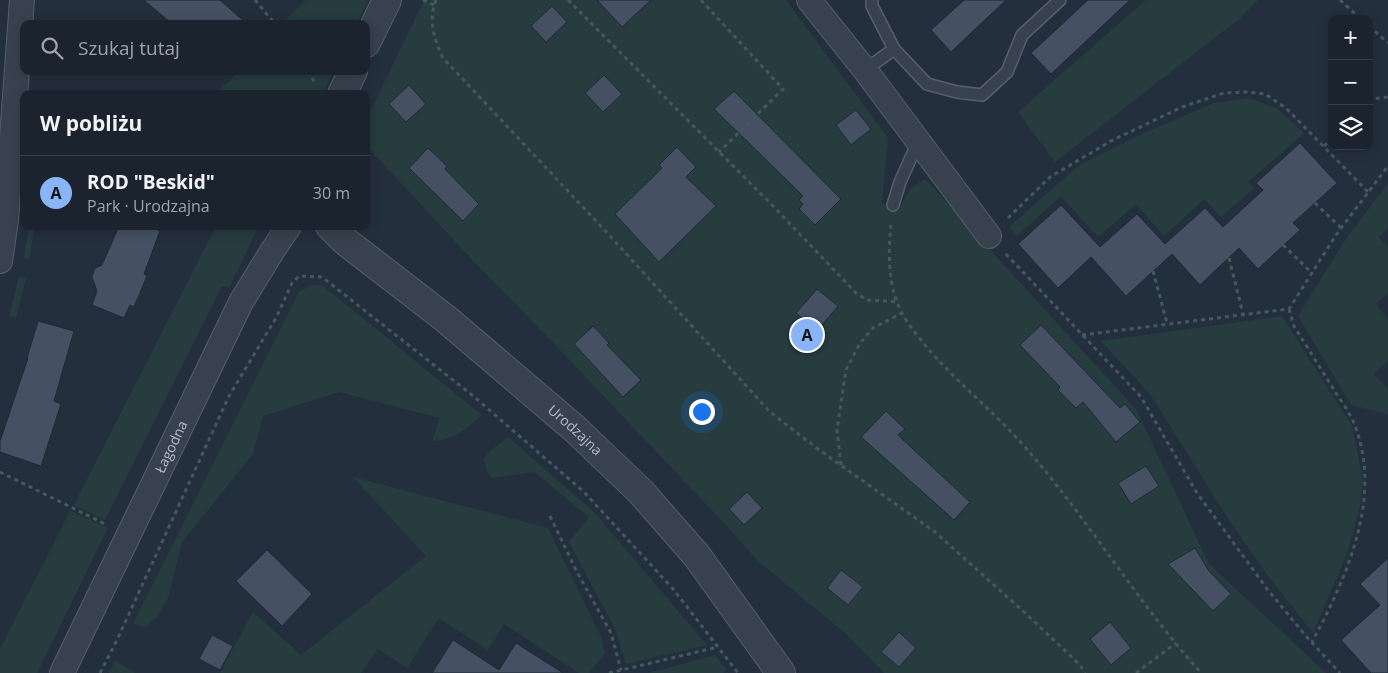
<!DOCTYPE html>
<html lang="pl">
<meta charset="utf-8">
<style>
body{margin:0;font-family:"Open Sans",sans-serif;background:#282f3a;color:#f1f3f6}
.controls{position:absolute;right:15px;top:15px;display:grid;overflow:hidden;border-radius:10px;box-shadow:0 2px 12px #0003}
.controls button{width:45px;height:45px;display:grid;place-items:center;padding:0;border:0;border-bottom:1px solid #39404a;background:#1b232e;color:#f1f3f6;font:25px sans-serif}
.you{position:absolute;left:701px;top:411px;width:18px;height:18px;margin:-12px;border:4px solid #fff;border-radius:50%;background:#1a73e8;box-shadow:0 0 0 8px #1a73e833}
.badge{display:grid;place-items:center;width:32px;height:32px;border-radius:50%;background:#8ab4f8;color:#111;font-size:16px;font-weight:700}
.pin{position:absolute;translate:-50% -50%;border:2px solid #fff;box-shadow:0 1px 5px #0006}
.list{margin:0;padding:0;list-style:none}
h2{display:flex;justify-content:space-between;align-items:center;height:65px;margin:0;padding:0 20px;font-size:21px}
h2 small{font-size:16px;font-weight:400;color:#a0a4aa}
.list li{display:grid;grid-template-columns:32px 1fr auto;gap:15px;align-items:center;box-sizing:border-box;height:75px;padding:0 20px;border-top:1px solid #39404a}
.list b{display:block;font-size:19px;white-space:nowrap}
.list p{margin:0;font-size:16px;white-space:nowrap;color:#a0a4aa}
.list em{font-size:16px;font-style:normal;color:#a0a4aa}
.icon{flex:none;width:28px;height:28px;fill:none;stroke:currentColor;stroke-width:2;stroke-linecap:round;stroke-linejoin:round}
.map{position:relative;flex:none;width:1388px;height:673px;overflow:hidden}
.search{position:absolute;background:#1b232e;box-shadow:0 2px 12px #0003;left:20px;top:20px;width:350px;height:55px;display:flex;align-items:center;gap:12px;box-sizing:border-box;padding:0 18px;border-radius:10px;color:#a0a4aa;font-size:19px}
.panel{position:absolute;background:#1b232e;box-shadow:0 2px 12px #0003;left:20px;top:90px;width:350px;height:140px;border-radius:10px}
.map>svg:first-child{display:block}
.green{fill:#263c3f}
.building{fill:#455162;stroke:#1f2835}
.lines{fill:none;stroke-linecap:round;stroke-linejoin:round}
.service-casing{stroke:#565f6c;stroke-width:14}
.minor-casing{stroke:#565f6c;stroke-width:26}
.tertiary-casing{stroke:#565f6c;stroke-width:30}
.path{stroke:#44595c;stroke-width:3;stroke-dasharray:4 4;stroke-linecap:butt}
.service{stroke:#38414e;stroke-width:11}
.minor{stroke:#38414e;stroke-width:24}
.tertiary{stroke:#38414e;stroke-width:28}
.labels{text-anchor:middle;stroke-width:4.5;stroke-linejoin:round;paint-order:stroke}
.street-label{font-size:14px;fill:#b4bcc9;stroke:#1d2633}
</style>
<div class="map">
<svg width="1388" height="673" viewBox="0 0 1388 673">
<rect width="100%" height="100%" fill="#242f3e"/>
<path class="green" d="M 306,0 L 368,0 L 357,24 L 281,24 Z
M 424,0 L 786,0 L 888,138 L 882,204 L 901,205 L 911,188 L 925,179 L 1136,409 L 1209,564 L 1326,673 L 884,673 L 845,633 L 759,562 L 720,519 L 543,332 L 476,264 L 366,145 L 366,120 Z
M 1146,0 L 1258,0 L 1239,19 L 1055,162 L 1018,112 Z
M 240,71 L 334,71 L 323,94 L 215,94 Z
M 1249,98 L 1276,108 L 1304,133 L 1248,182 L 1254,188 L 1221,217 L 1204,199 L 1164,236 L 1136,204 L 1098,237 L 1061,196 L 1017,236 L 1009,227 L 1078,166 L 1146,132 L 1214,103 Z
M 1388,183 L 1388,228 L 1379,237 L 1388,247 L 1388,293 L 1376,304 L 1388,319 L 1388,361 L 1374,374 L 1388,389 L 1388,414 L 1351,405 L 1298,316 L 1343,243 Z
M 29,226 L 35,226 L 29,260 L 24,257 Z
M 216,226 L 259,226 L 229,288 L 222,286 L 105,520 L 74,505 Z
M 19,276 L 26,278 L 16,318 L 9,316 Z
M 311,285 L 322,285 L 482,415 C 467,428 453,441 432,441 L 440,418 L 339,392 L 263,416 L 253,454 L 182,542 L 168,598 L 157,616 L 146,627 L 133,624 L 299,292 Z
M 1282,316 L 1352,426 L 1363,481 L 1359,512 L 1346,556 L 1313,633 L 1268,576 L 1229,520 L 1150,394 L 1101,341 Z
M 508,437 L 594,512 L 707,645 L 626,664 L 615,629 L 569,542 L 589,517 L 534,472 L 493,478 L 487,472 L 484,459 L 490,451 Z
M 353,477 L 548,528 L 601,637 L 605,653 L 589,673 L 579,673 L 504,624 L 488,650 L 439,618 L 407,668 L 378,649 L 361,673 L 220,673 L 253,612 L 301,655 L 426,556 Z
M 70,511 L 108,528 L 37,673 L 0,673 L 0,649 Z
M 715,655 L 727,670 L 723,673 L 649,673 Z
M 115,660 L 135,673 L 109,673 Z"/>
<path class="building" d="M 144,0 L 220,0 L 247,24 L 172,24 Z
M 597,0 L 651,0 L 622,27 Z
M 964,0 L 1006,0 L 951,52 L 931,30 Z
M 1088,0 L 1130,0 L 1051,74 L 1031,53 Z
M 552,6 L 567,22 L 546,42 L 531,26 Z
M 604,75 L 622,94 L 603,112 L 585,93 Z
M 409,85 L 426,104 L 406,122 L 389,104 Z
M 734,91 L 841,199 L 815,225 L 799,209 L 803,204 L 799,200 L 803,196 L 714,109 Z
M 856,110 L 871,129 L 851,145 L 836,125 Z
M 1300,143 L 1337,183 L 1293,223 L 1300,230 L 1258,269 L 1239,248 L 1200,285 L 1172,254 L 1126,296 L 1091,257 L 1058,288 L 1018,244 L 1061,205 L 1100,247 L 1137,214 L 1165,244 L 1205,208 L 1223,227 L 1263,190 L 1256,183 Z
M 677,147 L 696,167 L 686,177 L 716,206 L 659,262 L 615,214 L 662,168 L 659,165 Z
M 428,148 L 447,166 L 445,169 L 479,204 L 463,221 L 409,168 Z
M 119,226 L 148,226 L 160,231 L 144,274 L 147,276 L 134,307 L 130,305 L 124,318 L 92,305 L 97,291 L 92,277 L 95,268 L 102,265 Z
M 817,289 L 838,306 L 817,331 L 796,313 Z
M 38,321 L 74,331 L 54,401 L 61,404 L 41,466 L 0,452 L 0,441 L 28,358 L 27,358 Z
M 1041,325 L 1120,408 L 1125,404 L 1140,422 L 1116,442 L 1083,402 L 1076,408 L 1058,390 L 1060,387 L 1020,345 Z
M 593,326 L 609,343 L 607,345 L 641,380 L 623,397 L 574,344 Z
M 886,411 L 905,429 L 898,435 L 970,502 L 954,520 L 861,437 Z
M 1146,466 L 1159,486 L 1131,504 L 1118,483 Z
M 747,492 L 762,508 L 744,525 L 729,509 Z
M 1195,548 L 1209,571 L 1231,594 L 1213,611 L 1168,564 Z
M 267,550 L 312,594 L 282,626 L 236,581 Z
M 1388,558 L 1388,673 L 1371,673 L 1341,640 L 1380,605 L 1360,584 Z
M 841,570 L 863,587 L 848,605 L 827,588 Z
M 1110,622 L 1131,648 L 1111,665 L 1090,639 Z
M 899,632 L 916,648 L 899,667 L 881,652 Z
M 212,635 L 233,646 L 220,670 L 199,659 Z
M 453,640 L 499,670 L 516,643 L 563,673 L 432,673 Z"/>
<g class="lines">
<g class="service-casing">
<path id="service" d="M 872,0 L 872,6 L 894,49
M 865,70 L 894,49 L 927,84 L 957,92 L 982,95 L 1007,72 L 1022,35 L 1060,0
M 893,205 L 900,182 L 918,142"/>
</g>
<g class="minor-casing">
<g id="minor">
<path d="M 809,0 L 865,70 L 989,236"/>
<path d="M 0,261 L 6,220 L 22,0"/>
<path id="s1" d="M 62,673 L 241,302 L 271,253 L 289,226"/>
</g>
</g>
<g class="tertiary-casing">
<g id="tertiary">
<path d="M 366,43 L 387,0"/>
<path d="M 342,94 L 353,71"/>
<path id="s2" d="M 330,226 L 345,241 L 446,319 L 575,429 L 641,492 L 697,556 L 781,673"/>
</g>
</g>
<path class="path" d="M 255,0 L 275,24
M 423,0 L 434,5
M 436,0 C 428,20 434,39 443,58 L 611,237 L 770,412 L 818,449 L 935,532 L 1024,612 L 1080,665 L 1085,673
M 568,0 L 773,206 L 856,293 L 867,300 L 898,302
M 701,0 L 783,89 L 719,152
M 1340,0 L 1361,19
M 1369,26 L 1388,43
M 308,71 L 315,83
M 1369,102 L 1372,99 L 1388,97
M 1324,146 L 1332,139
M 1315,203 L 1341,228
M 1008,218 L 1050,177 L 1111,141 L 1182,107 L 1224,93 L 1246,92 L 1265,94 L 1286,108 L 1369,193
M 891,225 C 888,253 888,286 901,311 C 908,325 920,339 930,351 C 962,387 1000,417 1031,454 C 1091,524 1139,604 1201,673
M 1283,245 L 1312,273
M 1006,254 L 1141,397 L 1197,493 L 1268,590 L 1305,635 L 1340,673
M 1229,258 L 1243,314
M 1153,271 L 1167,323
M 1289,309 L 1294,326 C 1307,347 1321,369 1334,390 C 1341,401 1351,414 1355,426 C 1383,498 1346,579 1312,642
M 1082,335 L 1289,309 L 1336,235 L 1388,166
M 841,465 L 837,430 L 846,370 L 860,343 L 873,328 L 902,313
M 0,472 L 105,524
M 550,516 L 578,574 L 611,633 L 621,670
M 100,673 L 117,640 L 229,396 L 276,318 L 292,283 L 299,276 L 322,277 L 472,395 L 584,492 L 674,590 L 738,673
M 609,673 L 718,647
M 1136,673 L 1176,643"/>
<use href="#service" class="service"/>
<use href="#minor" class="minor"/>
<use href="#tertiary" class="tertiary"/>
</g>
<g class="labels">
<g class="street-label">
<text dy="5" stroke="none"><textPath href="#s2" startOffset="319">Urodzajna</textPath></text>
<text dy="5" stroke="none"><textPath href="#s1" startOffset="251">Łagodna</textPath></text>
</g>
</g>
</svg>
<div class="controls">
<button>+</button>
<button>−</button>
<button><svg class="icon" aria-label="layers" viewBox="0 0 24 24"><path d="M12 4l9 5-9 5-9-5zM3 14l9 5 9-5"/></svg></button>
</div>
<div class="you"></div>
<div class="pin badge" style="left:807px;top:335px">A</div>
<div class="search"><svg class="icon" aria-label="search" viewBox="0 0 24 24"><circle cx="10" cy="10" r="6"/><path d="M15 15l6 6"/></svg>Szukaj tutaj</div>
<section class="panel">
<h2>W pobliżu<small></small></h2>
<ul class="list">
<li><span class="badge">A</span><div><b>ROD &quot;Beskid&quot;</b><p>Park · Urodzajna</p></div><em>30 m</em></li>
</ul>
</section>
</div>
